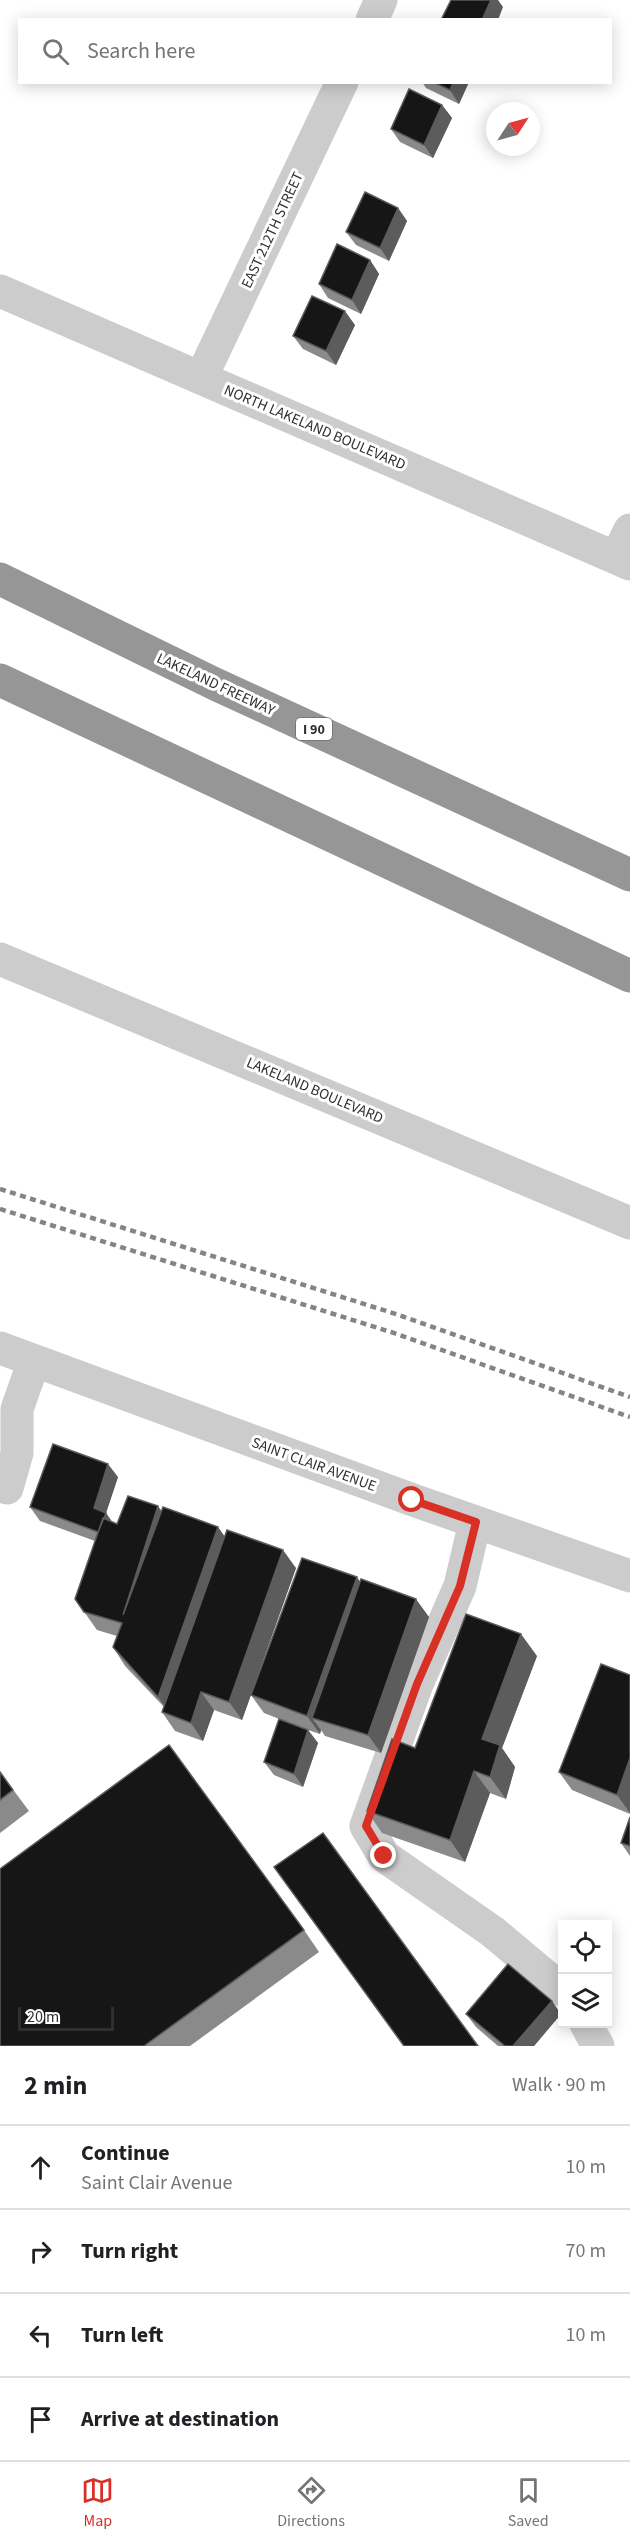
<!DOCTYPE html>
<meta charset="utf-8">
<style>
body{margin:0;font-family:"Source Sans 3",sans-serif;background:#f6f6f6;color:#202124}
.controls{position:absolute;right:18px;bottom:18px;display:grid;overflow:hidden;border-radius:0px;box-shadow:0 3px 15px #0003}
.controls button{width:54px;height:54px;display:grid;place-items:center;padding:0;border:0;border-bottom:2px solid #e0e0e0;background:#fff;color:#202124;font:30px sans-serif}
.compass{position:absolute;left:486px;top:102px;width:54px;height:54px;border-radius:50%;background:#fff;box-shadow:0 3px 15px #0003;rotate:54deg}
.scale{position:absolute;left:18px;bottom:15px;width:96px;box-sizing:border-box;padding-left:6px;border:3px solid #2f2f2f;border-top:0;font-size:16px;line-height:21px;white-space:nowrap;color:#2f2f2f;-webkit-text-stroke:4px #fff;paint-order:stroke}
.stop{position:absolute;width:18px;height:18px;margin:-14px;border:4px solid #d93025;border-radius:50%;background:#fff}
.stop.end{background:#d93025;border-color:#fff;box-shadow:0 2px 6px #0008}
.list{margin:0;padding:0;list-style:none}
h2{display:flex;justify-content:space-between;align-items:center;height:78px;margin:0;padding:0 24px;font-size:26px}
h2 small{font-size:20px;font-weight:400;color:#757577}
.list li{display:grid;grid-template-columns:39px 1fr auto;gap:18px;align-items:center;box-sizing:border-box;height:84px;padding:0 24px;border-top:2px solid #e0e0e0}
.list b{display:block;font-size:22px;white-space:nowrap}
.list p{margin:0;font-size:20px;white-space:nowrap;color:#757577}
.list em{font-size:20px;font-style:normal;color:#757577}
.icon{flex:none;width:33px;height:33px;fill:none;stroke:currentColor;stroke-width:2;stroke-linecap:round;stroke-linejoin:round}
.map{position:relative;flex:none;width:630px;height:2046px;overflow:hidden}
.search{position:absolute;background:#fff;box-shadow:0 3px 15px #0003;left:18px;right:18px;top:18px;height:66px;display:flex;align-items:center;gap:15px;box-sizing:border-box;padding:0 21px;border-radius:0px;color:#757577;font-size:22px}
.sheet{height:414px;background:#fff}
nav{display:flex;justify-content:space-around;align-items:center;box-sizing:border-box;height:84px;border-top:2px solid #e0e0e0;background:#fff;font-size:16px;color:#757577}
nav a{display:grid;justify-items:center;gap:3px}
nav .on{color:#d93025}
.map>svg:first-child{display:block}
.lines{fill:none;stroke-linecap:round;stroke-linejoin:round}
.minor{stroke:#ccc;stroke-width:33}
.highway{stroke:#969696;stroke-width:33}
.rail{stroke:#848484;stroke-width:4.5;stroke-dasharray:6 4.5;stroke-linecap:butt}
.wall{fill:#8a8a8a}
.shaded-wall{fill:#5c5c5c}
.building{fill:#161616;stroke:#5c5c5c;stroke-width:1.5}
.route{stroke:#d93025;stroke-width:8}
.labels{text-anchor:middle;stroke-width:6;stroke-linejoin:round;paint-order:stroke}
.shield{fill:#fff;stroke:#6d6d6d;stroke-width:1.5}
.shield-label{font-size:14px;font-weight:bold;fill:#2f2f2f}
.street-label{font-size:15px;fill:#2f2f2f;stroke:#fff}
</style>
<div class="map">
<svg width="630" height="2046" viewBox="0 0 630 2046">
<rect width="100%" height="100%" fill="#fff"/>
<g class="lines">
<path class="minor" d="M 372,20 L 381,0
M 0,291 L 630,564
M 201,378 L 342,82
M 616,558 L 630,530
M 0,959 L 630,1223
M 0,1348 L 413,1500 L 630,1576
M 7,1488 L 17,1453 L 17,1409 L 34,1361
M 475,1522 L 460,1586 L 417,1684 L 366,1826 L 384,1856 L 493,1932 L 562,1990
M 586,2024 L 598,2046"/>
<path class="highway" d="M 0,579 L 215,684 L 630,875
M 0,680 L 630,976"/>
<path class="rail" d="M 0,1189 L 399,1315 L 630,1397
M 0,1209 L 394,1333 L 630,1417"/>
</g>
<path class="wall" d="M 422,82 L 469,82 L 459,104 L 426,88 Z
M 442,105 L 452,118 L 433,158 L 400,142 L 391,129 Z
M 398,208 L 407,221 L 389,261 L 356,245 L 346,232 Z
M 370,260 L 379,274 L 361,314 L 328,298 L 319,284 Z
M 355,325 L 336,365 L 303,349 L 293,336 Z
M 118,1477 L 106,1513 L 112,1522 L 117,1524 L 161,1511 L 218,1527 L 225,1537 L 296,1568 L 253,1688 L 360,1582 L 429,1617 L 381,1753 L 325,1736 L 321,1730 L 320,1734 L 308,1730 L 318,1743 L 303,1787 L 274,1775 L 264,1762 L 292,1724 L 264,1713 L 251,1695 L 242,1720 L 214,1710 L 203,1741 L 175,1731 L 162,1712 L 164,1707 L 125,1666 L 113,1647 L 117,1636 L 97,1630 L 75,1599 L 95,1541 L 40,1521 L 30,1507 Z
M 537,1656 L 502,1748 L 515,1767 L 506,1799 L 490,1793 L 465,1862 L 382,1833 L 367,1811 L 415,1748 Z
M 630,1675 L 630,1814 L 572,1790 L 559,1772 Z
M 0,1772 L 29,1811 L 0,1833 Z
M 630,1817 L 630,1856 L 621,1843 Z
M 304,1930 L 319,1952 L 190,2046 L 0,2046 Z
M 466,2014 L 561,2014 L 534,2046 L 498,2046 L 476,2027 Z"/>
<path class="shaded-wall" d="M 491,0 L 498,0 L 503,7 L 498,20 L 482,20 Z
M 453,82 L 469,82 L 459,104 L 450,90 Z
M 442,105 L 452,118 L 433,158 L 424,145 Z
M 398,208 L 407,221 L 389,261 L 380,248 Z
M 370,260 L 379,274 L 361,314 L 352,300 Z
M 345,311 L 355,325 L 336,365 L 326,351 Z
M 108,1464 L 118,1477 L 103,1522 L 94,1508 Z
M 158,1506 L 171,1525 L 123,1615 Z
M 106,1513 L 115,1526 L 100,1532 Z
M 218,1527 L 231,1546 L 171,1715 L 158,1697 Z
M 283,1550 L 296,1568 L 242,1720 L 229,1702 Z
M 357,1577 L 369,1595 L 312,1718 L 321,1730 L 320,1734 L 307,1716 Z
M 416,1599 L 429,1617 L 381,1753 L 368,1735 Z
M 521,1634 L 537,1656 L 502,1748 L 515,1767 L 506,1799 L 490,1777 L 482,1739 Z
M 201,1692 L 214,1710 L 203,1741 L 191,1723 Z
M 308,1730 L 318,1743 L 303,1787 L 294,1774 Z
M 630,1758 L 630,1813 L 617,1795 Z
M 474,1771 L 490,1793 L 465,1862 L 450,1840 Z
M 552,2001 L 561,2014 L 534,2046 L 513,2046 Z"/>
<path class="building" d="M 451,0 L 491,0 L 482,20 L 445,20 L 442,18 Z
M 433,82 L 453,82 L 450,90 Z
M 409,89 L 442,105 L 424,145 L 391,129 Z
M 365,192 L 398,208 L 380,248 L 346,232 Z
M 337,244 L 370,260 L 352,300 L 319,284 Z
M 312,296 L 345,311 L 326,351 L 293,336 Z
M 53,1444 L 108,1464 L 94,1508 L 106,1513 L 98,1532 L 30,1507 Z
M 128,1496 L 158,1506 L 123,1615 L 163,1507 L 218,1527 L 158,1697 L 113,1647 L 122,1623 L 84,1612 L 75,1599 L 103,1518 L 117,1524 Z
M 227,1530 L 283,1550 L 229,1702 L 201,1692 L 191,1723 L 162,1712 Z
M 302,1558 L 357,1577 L 307,1716 L 251,1695 Z
M 361,1579 L 416,1599 L 368,1735 L 312,1718 Z
M 466,1614 L 521,1634 L 482,1739 L 500,1745 L 490,1777 L 474,1771 L 450,1840 L 367,1811 L 392,1739 L 415,1748 Z
M 601,1664 L 630,1675 L 630,1758 L 617,1795 L 559,1772 Z
M 279,1719 L 308,1730 L 294,1774 L 264,1762 Z
M 169,1745 L 304,1930 L 144,2046 L 0,2046 L 0,1869 Z
M 0,1772 L 13,1790 L 0,1800 Z
M 630,1817 L 630,1846 L 621,1843 Z
M 323,1833 L 478,2046 L 404,2046 L 274,1867 Z
M 508,1964 L 552,2001 L 513,2046 L 505,2046 L 466,2014 Z"/>
<g class="lines">
<path class="route" d="M 384,1856 L 366,1826 L 417,1684 L 460,1586 L 476,1522 L 412,1500"/>
</g>
<g class="labels">
<rect class="shield" x="296" y="718" width="36" height="22" rx="4.5"/>
<g class="shield-label">
<text x="314" y="734">I 90</text>
</g>
<g class="street-label">
<text transform="translate(272 230) rotate(-65)" y="5">EAST 212TH STREET</text>
<text transform="translate(315 427) rotate(23)" y="5">NORTH LAKELAND BOULEVARD</text>
<text transform="translate(216 684) rotate(25)" y="5">LAKELAND FREEWAY</text>
<text transform="translate(315 1090) rotate(23)" y="5">LAKELAND BOULEVARD</text>
<text transform="translate(314 1464) rotate(20)" y="5">SAINT CLAIR AVENUE</text>
</g>
</g>
</svg>
<div class="controls">
<button><svg class="icon" aria-label="locate" viewBox="0 0 24 24"><circle cx="12" cy="12" r="6"/><path d="M12 2v4M12 18v4M2 12h4M18 12h4"/></svg></button>
<button><svg class="icon" aria-label="layers" viewBox="0 0 24 24"><path d="M12 4l9 5-9 5-9-5zM3 14l9 5 9-5"/></svg></button>
</div>
<svg class="compass" viewBox="-18 -18 36 36"><path d="M0-13l5 13h-10z" fill="#e53935"/><path d="M0 13l5-13h-10z" fill="#757577"/></svg>
<div class="scale">20 m</div>
<div class="stop" style="left:412px;top:1500px"></div>
<div class="stop end" style="left:384px;top:1856px"></div>
<div class="search"><svg class="icon" aria-label="search" viewBox="0 0 24 24"><circle cx="10" cy="10" r="6"/><path d="M15 15l6 6"/></svg>Search here</div>
</div>
<section class="sheet">
<h2>2 min<small>Walk · 90 m</small></h2>
<ul class="list">
<li><svg class="icon" aria-label="ahead" viewBox="0 0 24 24"><path d="M12 20V5M6 11l6-6 6 6"/></svg><div><b>Continue</b><p>Saint Clair Avenue</p></div><em>10 m</em></li>
<li><svg class="icon" aria-label="right" viewBox="0 0 24 24"><path d="M7 20v-9h11M14 6l5 5-5 5"/></svg><div><b>Turn right</b></div><em>70 m</em></li>
<li><svg class="icon" aria-label="left" viewBox="0 0 24 24"><path d="M17 20v-9H6M10 6l-5 5 5 5"/></svg><div><b>Turn left</b></div><em>10 m</em></li>
<li><svg class="icon" aria-label="arrive" viewBox="0 0 24 24"><path d="M6 21V4h12l-3 4 3 4H6"/></svg><div><b>Arrive at destination</b></div></li>
</ul>
</section>
<nav>
<a class="on"><svg class="icon" aria-label="map" viewBox="0 0 24 24"><path d="M3 6l6-2 6 2 6-2v14l-6 2-6-2-6 2zM9 4v14M15 6v14"/></svg>Map</a>
<a><svg class="icon" aria-label="directions" viewBox="0 0 24 24"><path d="M12 3l9 9-9 9-9-9zM9 14v-3h6M13 9l2 2-2 2"/></svg>Directions</a>
<a><svg class="icon" aria-label="saved" viewBox="0 0 24 24"><path d="M7 4h10v16l-5-4-5 4z"/></svg>Saved</a>
</nav>
